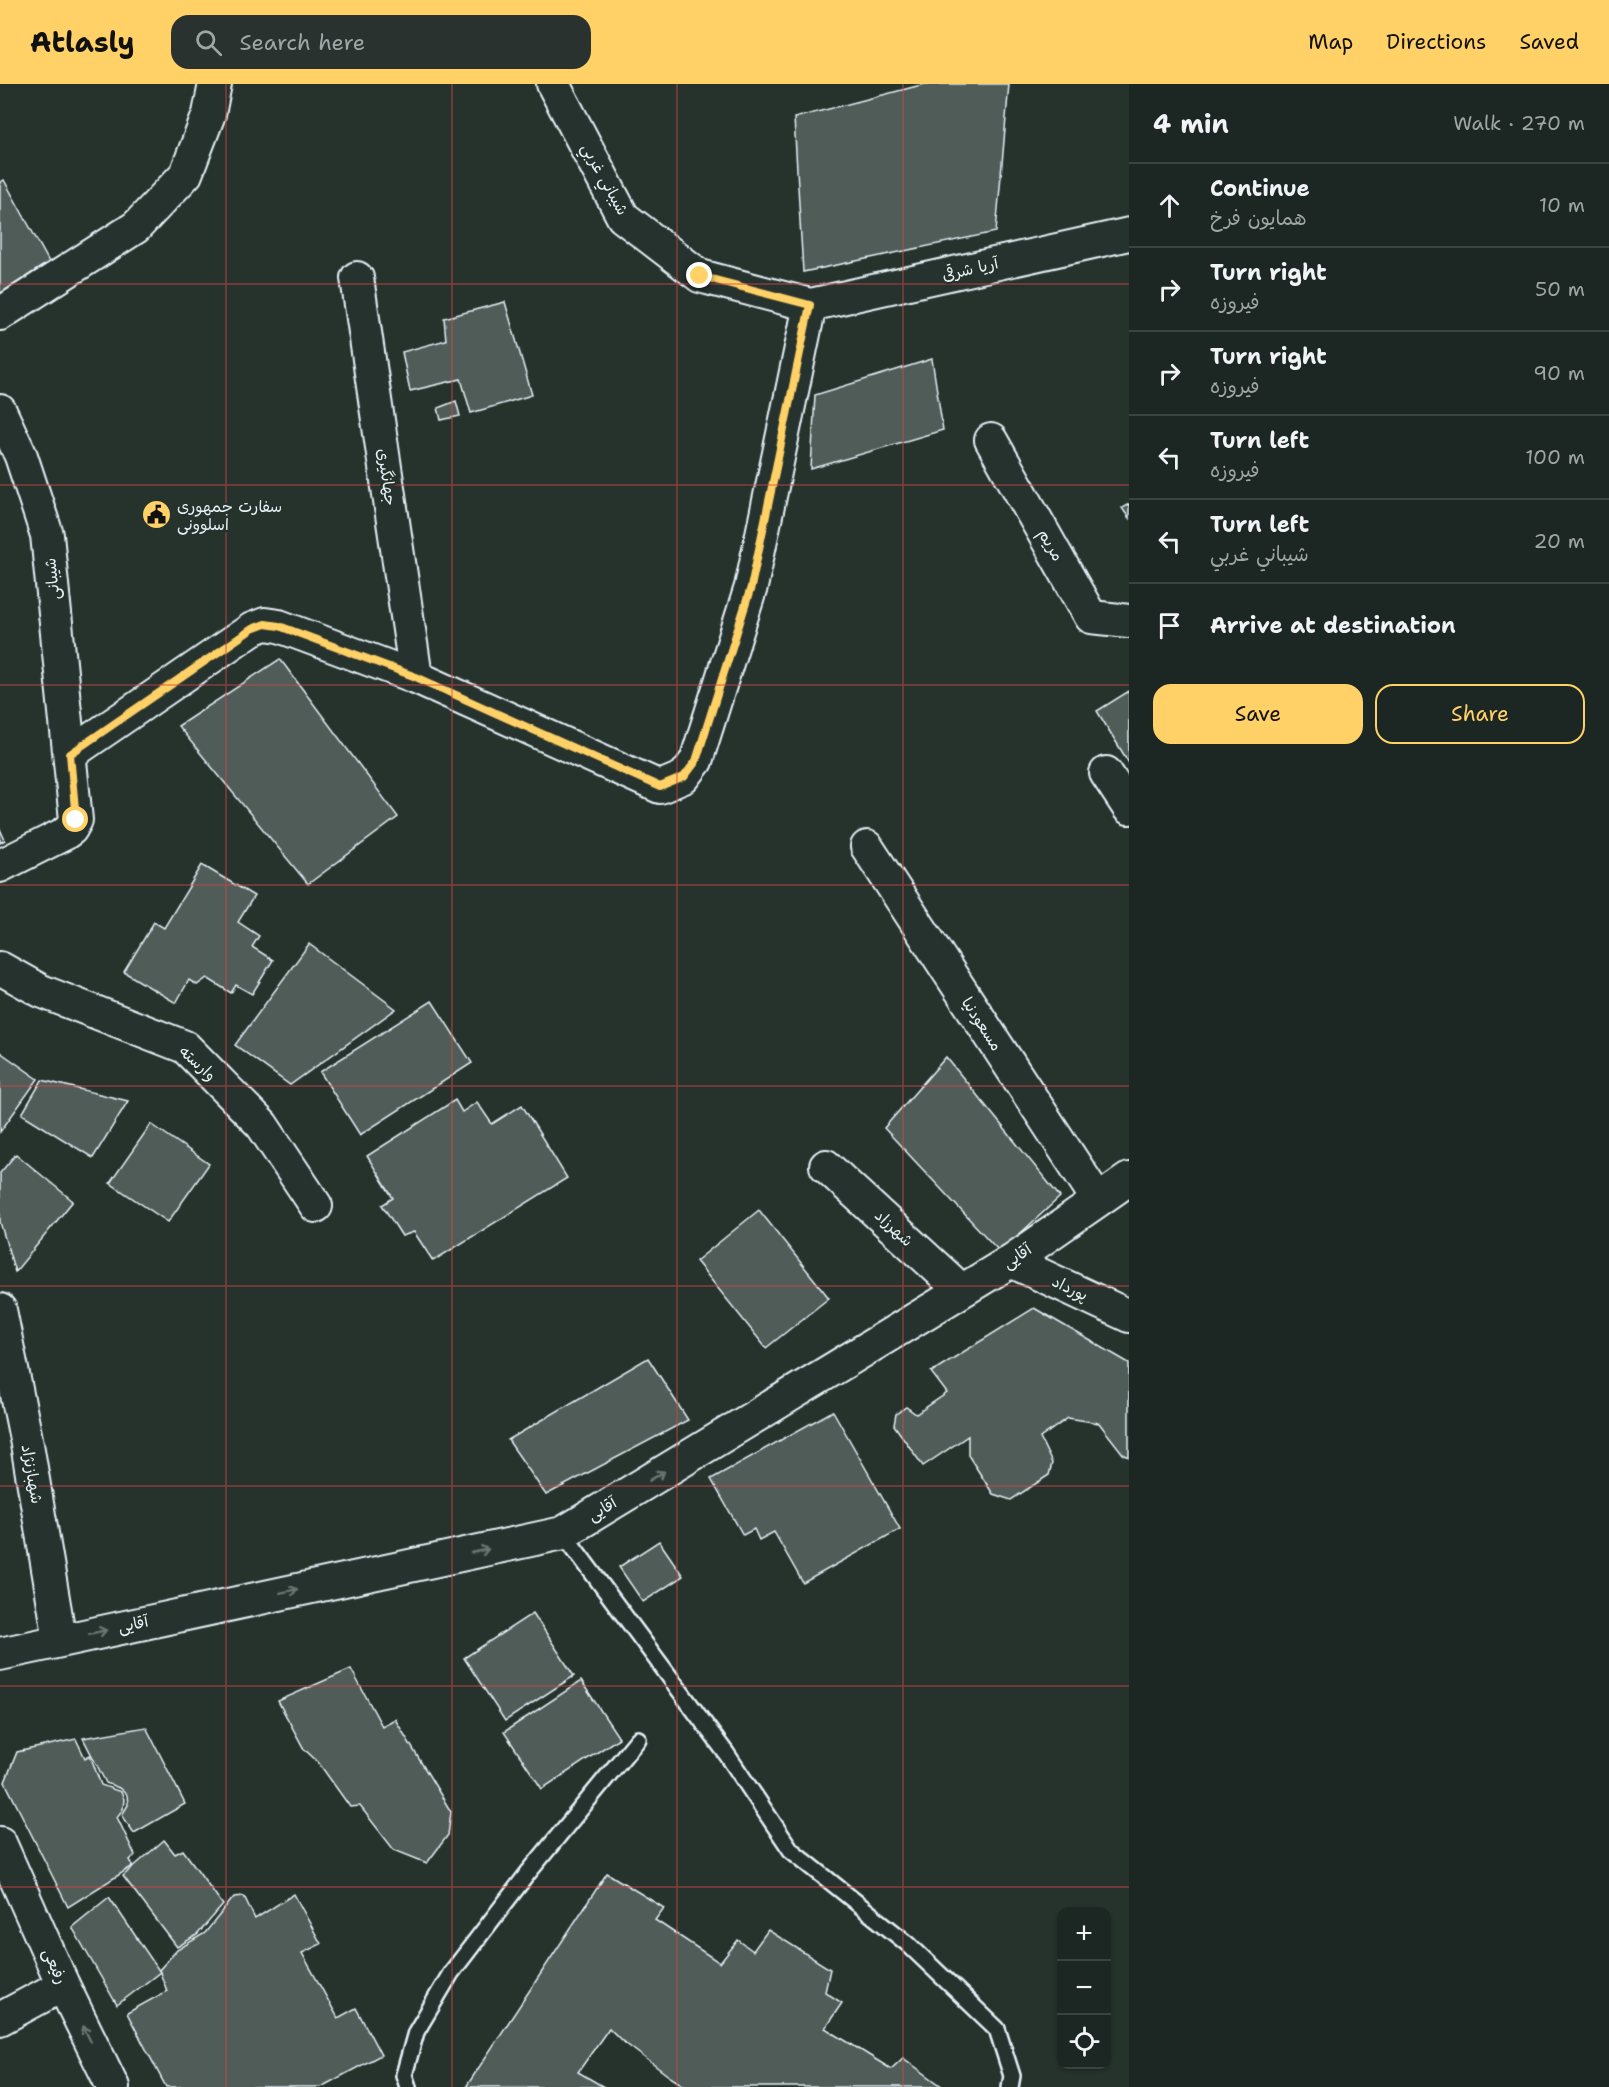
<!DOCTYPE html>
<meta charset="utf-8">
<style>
:root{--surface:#1c2622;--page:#29322f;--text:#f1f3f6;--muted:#a0a5a5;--line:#3a4340;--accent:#ffd166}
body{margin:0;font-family:"Shantell Sans","Playpen Sans Arabic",sans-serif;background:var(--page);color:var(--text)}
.controls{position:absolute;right:18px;bottom:18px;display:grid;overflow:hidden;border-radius:12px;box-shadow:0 2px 4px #0004}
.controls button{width:54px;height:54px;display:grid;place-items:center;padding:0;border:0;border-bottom:2px solid var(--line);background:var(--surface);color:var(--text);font:30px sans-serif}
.stop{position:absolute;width:18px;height:18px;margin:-14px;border:4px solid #ffd166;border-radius:50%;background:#fff}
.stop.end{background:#ffd166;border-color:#fff;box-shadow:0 2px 6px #0008}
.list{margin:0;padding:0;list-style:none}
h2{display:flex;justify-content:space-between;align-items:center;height:78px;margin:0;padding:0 24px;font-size:26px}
h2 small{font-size:20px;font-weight:400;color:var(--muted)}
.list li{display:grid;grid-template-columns:39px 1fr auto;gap:18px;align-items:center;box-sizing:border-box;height:84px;padding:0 24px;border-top:2px solid var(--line)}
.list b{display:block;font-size:22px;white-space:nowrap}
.list p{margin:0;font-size:20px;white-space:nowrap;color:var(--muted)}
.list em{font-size:20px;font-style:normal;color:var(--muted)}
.actions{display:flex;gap:12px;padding:18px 24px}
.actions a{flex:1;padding:14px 0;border:2px solid var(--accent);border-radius:18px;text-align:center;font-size:21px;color:var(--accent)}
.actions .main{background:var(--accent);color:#111}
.icon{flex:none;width:33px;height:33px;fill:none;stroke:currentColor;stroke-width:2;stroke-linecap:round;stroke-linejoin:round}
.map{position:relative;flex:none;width:1129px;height:2003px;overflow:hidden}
header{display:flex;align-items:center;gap:36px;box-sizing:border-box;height:84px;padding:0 30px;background:var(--accent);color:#111}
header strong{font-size:28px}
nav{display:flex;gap:33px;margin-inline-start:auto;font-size:21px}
.search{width:420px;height:54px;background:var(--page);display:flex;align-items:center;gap:15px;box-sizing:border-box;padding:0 21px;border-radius:18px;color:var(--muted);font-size:22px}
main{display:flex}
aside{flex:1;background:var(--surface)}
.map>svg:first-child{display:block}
.building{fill:#505c59;stroke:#e8f1f8;stroke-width:1.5}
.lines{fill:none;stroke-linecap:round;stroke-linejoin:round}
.service-casing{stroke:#e8f1f8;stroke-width:20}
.minor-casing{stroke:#e8f1f8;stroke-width:36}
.service{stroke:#26332d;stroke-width:15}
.minor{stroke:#26332d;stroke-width:32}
.oneway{stroke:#6a7674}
.route{stroke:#ffd166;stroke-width:8}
.grid{fill:none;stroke:#d94647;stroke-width:1.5;stroke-opacity:0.55}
.labels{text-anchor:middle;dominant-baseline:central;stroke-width:4.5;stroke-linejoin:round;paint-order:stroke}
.street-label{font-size:16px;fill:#e8f1f8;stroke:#26332d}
.poi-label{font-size:16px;fill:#e8f1f8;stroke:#26332d;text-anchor:start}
</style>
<header>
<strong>Atlasly</strong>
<div class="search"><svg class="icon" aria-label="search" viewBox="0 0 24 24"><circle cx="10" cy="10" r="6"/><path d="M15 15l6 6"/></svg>Search here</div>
<nav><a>Map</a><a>Directions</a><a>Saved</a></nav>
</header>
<main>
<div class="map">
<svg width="1129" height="2003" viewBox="0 0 1129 2003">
<rect width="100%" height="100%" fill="#26332d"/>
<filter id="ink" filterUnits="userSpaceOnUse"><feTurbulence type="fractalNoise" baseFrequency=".0167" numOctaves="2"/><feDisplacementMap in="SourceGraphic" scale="12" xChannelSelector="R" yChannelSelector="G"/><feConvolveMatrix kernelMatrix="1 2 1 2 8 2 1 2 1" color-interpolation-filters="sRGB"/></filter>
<g filter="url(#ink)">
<g class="building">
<polygon points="925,0 1009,0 996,148 803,188 794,34"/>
<polygon points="4,96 49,178 0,210 0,98"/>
<polygon points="505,218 532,311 471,329 461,295 410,307 402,268 446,256 444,234"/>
<polygon points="932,275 943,346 811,385 815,311"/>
<polygon points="456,317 460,332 441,336 438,324"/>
<polygon points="1129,420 1129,434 1122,424"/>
<polygon points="280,575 398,733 308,800 178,642"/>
<polygon points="1129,607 1129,679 1097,627"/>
<polygon points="0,745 5,756 0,759"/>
<polygon points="202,781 254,812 238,838 259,852 252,863 273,876 252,910 236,901 231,909 207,894 197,901 189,896 176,919 124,888 154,838 164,844"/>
<polygon points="309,860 396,925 290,1001 235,961"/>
<polygon points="432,917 472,979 360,1051 320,988"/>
<polygon points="0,968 38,995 0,1048"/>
<polygon points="946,973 1060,1113 1000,1168 884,1044"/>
<polygon points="42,996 128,1017 93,1074 22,1030"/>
<polygon points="455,1016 462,1028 477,1018 492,1040 522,1021 567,1094 433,1177 414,1148 402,1152 382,1121 393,1114 367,1072"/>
<polygon points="151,1040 209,1080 168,1138 110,1099"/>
<polygon points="16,1070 73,1117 15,1188 0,1138 0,1089"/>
<polygon points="759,1126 829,1214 766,1264 696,1177"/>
<polygon points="1034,1224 1129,1279 1129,1373 1123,1370 1099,1339 1068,1334 1040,1354 1052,1379 1049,1391 1011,1416 993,1410 968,1371 968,1352 923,1382 894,1341 896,1330 906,1323 916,1330 947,1309 931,1288"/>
<polygon points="648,1274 688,1336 546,1411 508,1356"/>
<polygon points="833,1327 900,1445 803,1499 774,1448 759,1456 754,1445 743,1451 711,1395"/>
<polygon points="659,1457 683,1492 643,1518 619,1483"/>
<polygon points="533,1529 574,1592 505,1637 464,1574"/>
<polygon points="351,1585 382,1642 395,1635 451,1728 448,1751 427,1779 394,1766 360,1722 350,1723 318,1678 304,1665 278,1617"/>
<polygon points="581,1597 619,1654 542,1705 504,1648"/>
<polygon points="146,1643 185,1720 134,1749 122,1731 128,1721 127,1711 119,1704 106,1699 83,1654"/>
<polygon points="76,1655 85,1674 90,1671 101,1701 121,1708 124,1715 123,1725 117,1733 135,1771 130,1776 133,1782 68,1823 5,1698 17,1668"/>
<polygon points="164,1756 175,1770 183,1766 223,1821 197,1851 177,1863 123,1792"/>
<polygon points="607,1789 664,1824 655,1836 720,1879 738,1856 753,1867 768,1846 830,1885 825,1908 842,1919 825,1944 891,1985 903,1974 943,2003 686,2003 670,1993 621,1956 609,1944 578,1988 604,2003 466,2003"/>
<polygon points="294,1810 321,1860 302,1869 338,1934 356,1924 381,1971 321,2003 166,2003 127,1929 167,1907 159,1886 177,1866 205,1849 234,1813 244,1812 255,1835"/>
<polygon points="109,1813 160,1888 117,1921 72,1843"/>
</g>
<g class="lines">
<defs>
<g id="service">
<polyline points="563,1449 726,1669 791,1766 908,1860 997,1945 1012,1992 1010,2003"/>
<polyline points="408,2003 404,1991 416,1948 451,1889 528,1789 638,1655"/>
</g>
<g id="minor">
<polyline points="553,0 623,133 700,192 810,221 1129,150"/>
<polyline points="357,194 416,593"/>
<polyline points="0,230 136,143 186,90 209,30 215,0"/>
<polyline points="0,327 21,372 47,451 76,736 71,745 64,750 0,782"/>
<polyline points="991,356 1091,533 1129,537"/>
<polyline points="70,670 252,545 265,540 279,542 416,593 660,703 684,693 696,677 751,503 810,221"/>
<polyline points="1106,689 1129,724"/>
<polyline points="867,763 1098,1116"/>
<polyline points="0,884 41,907 185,963 262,1041 316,1122"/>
<polyline points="826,1082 961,1206"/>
<polyline points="1011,1177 1129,1232"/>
<polyline points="0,1226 27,1360 60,1556"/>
<polyline points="0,1570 563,1449 1011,1177 1129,1095"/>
<polyline points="0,1759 63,1901 113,2003"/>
<polyline points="0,1935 63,1901"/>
</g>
</defs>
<use href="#service" class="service-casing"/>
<use href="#minor" class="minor-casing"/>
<use href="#service" class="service"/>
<use href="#minor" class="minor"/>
</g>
<defs><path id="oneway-shaft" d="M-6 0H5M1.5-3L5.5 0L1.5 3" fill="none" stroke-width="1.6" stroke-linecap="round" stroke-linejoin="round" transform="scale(1.5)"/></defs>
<g class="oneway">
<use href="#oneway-shaft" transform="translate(657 1392) rotate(-31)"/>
<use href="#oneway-shaft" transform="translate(480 1467) rotate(-12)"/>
<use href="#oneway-shaft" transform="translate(289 1507) rotate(-12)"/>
<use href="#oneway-shaft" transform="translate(98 1548) rotate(-12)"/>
<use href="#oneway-shaft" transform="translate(87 1950) rotate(-116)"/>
</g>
</g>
<g class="lines" filter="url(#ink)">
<polyline class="route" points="76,736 70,670 252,545 265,540 279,542 416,593 660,703 684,693 696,677 751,503 810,221 700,192"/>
</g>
<path class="grid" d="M 226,0 L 226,2003M 452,0 L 452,2003M 677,0 L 677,2003M 903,0 L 903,2003M 0,200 L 1129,200M 0,401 L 1129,401M 0,601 L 1129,601M 0,801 L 1129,801M 0,1002 L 1129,1002M 0,1202 L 1129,1202M 0,1402 L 1129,1402M 0,1602 L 1129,1602M 0,1803 L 1129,1803"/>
<defs>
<symbol id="civic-disc" viewBox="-11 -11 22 22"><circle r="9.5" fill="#ffd166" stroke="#26332d"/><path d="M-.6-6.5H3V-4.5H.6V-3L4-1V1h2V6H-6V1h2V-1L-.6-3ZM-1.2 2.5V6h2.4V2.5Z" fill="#111"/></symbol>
</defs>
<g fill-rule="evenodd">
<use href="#civic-disc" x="140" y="414" width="33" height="33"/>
</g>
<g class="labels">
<g class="street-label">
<text transform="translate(605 95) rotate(61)">شيباني غربي</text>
<text transform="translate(970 185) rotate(-13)">آریا شرقی</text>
<text transform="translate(387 393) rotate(82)">جهانگیری</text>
<text transform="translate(1051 461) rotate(60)">مریم</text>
<text transform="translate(52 495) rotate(-96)">شیبانی</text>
<text transform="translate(982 940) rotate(57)">مسعودنیا</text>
<text transform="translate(198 979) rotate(42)">وارسته</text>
<text transform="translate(894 1144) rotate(43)">شهرزاد</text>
<text transform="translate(1017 1172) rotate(-34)">آقایی</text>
<text transform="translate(1070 1204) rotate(25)">پورداد</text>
<text transform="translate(32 1390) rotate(80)">شهبازنژاد</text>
<text transform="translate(602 1425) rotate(-31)">آقایی</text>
<text transform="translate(133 1540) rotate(-12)">آقایی</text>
<text transform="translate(55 1882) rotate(66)">رفیعی</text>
</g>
<g class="poi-label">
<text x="177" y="422">سفارت جمهوری<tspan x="177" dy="18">اسلوونی</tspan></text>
</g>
</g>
</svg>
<div class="controls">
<button>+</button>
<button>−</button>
<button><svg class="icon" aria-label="locate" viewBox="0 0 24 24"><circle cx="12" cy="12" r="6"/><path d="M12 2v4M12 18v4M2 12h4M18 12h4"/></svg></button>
</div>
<div class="stop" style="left:76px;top:736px"></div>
<div class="stop end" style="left:700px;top:192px"></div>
</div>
<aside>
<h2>4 min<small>Walk · 270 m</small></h2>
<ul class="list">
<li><svg class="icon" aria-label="ahead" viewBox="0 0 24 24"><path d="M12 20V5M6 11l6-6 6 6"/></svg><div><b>Continue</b><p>همایون فرخ</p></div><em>10 m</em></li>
<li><svg class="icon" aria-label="right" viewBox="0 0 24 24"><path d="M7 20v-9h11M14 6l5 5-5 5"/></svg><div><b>Turn right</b><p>فیروزه</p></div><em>50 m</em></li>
<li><svg class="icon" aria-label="right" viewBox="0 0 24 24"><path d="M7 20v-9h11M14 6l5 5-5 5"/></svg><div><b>Turn right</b><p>فیروزه</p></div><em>90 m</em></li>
<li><svg class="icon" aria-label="left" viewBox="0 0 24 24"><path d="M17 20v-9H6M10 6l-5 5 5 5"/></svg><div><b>Turn left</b><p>فیروزه</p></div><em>100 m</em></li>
<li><svg class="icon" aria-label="left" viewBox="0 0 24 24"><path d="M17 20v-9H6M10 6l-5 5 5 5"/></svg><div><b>Turn left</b><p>شيباني غربي</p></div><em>20 m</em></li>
<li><svg class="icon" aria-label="arrive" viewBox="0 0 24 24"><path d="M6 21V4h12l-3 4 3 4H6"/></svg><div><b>Arrive at destination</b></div></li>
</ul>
<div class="actions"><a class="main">Save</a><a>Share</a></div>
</aside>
</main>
